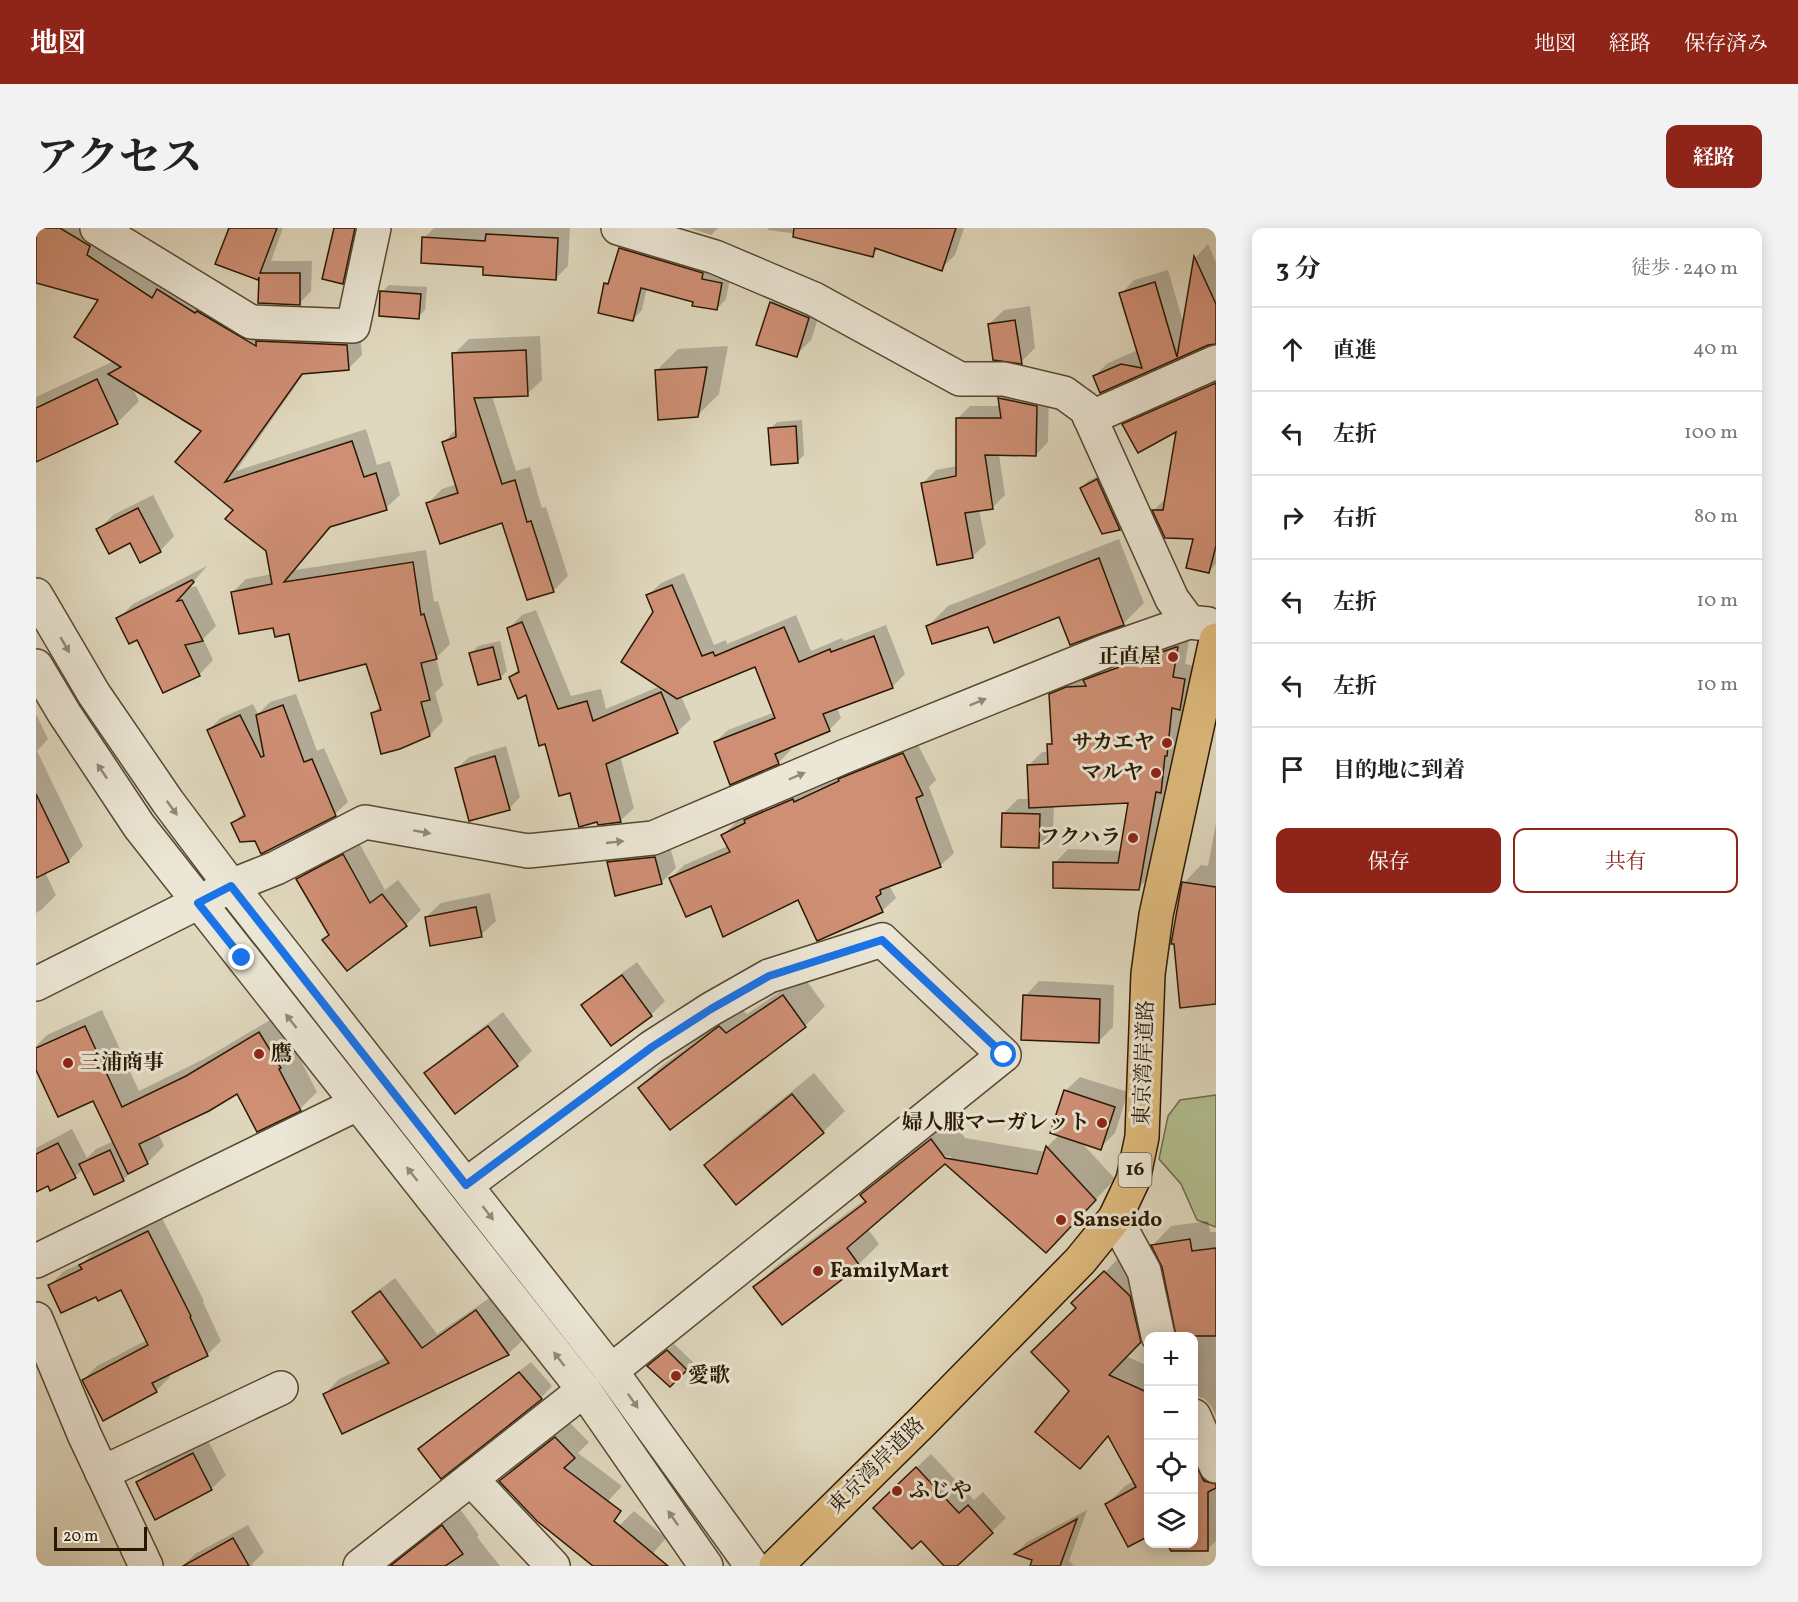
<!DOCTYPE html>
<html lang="ja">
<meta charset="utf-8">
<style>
:root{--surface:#fff;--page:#f2f2f2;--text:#222;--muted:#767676;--line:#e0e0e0;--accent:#8f2418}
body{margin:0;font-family:Vollkorn,"Noto Serif JP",serif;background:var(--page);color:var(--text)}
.controls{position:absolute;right:18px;bottom:18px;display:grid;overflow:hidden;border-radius:12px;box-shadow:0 3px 15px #0003}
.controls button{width:54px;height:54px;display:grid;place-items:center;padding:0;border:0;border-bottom:2px solid var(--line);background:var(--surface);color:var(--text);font:30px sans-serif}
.scale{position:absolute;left:18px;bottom:15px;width:93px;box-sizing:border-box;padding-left:6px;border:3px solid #291801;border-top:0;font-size:16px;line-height:21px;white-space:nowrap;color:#291801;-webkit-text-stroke:4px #ebe6d5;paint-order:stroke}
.stop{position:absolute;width:18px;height:18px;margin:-14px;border:4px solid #1a73e8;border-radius:50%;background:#fff}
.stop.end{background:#1a73e8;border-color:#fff;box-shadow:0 2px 6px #0008}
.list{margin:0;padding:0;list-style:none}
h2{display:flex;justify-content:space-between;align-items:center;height:78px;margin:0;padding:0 24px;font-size:26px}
h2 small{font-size:20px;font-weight:400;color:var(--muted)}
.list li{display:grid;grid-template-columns:39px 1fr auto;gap:18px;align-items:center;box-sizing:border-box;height:84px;padding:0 24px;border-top:2px solid var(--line)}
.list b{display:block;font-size:22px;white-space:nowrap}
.list em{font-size:20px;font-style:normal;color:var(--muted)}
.actions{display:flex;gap:12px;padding:18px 24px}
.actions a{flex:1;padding:14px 0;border:2px solid var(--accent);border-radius:12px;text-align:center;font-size:21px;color:var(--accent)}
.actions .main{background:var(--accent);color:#fff}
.icon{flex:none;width:33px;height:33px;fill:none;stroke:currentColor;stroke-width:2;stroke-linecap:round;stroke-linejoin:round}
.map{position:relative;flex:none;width:1180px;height:1338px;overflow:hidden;border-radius:12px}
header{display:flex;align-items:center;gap:36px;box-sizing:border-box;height:84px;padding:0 30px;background:var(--accent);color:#fff}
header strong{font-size:28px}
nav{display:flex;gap:33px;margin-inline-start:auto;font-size:21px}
.intro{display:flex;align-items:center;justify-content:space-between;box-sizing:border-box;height:144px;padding:0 36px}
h1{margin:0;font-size:42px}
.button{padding:15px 27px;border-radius:12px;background:var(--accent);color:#fff;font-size:21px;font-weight:700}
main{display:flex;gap:36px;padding:0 36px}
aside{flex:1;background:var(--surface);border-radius:12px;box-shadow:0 3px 15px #0003}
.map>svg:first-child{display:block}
.green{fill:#b2bf91;stroke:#6e6c49;stroke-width:1.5}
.shadow{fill:#0003;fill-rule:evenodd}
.building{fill:#cf8f75;stroke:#291801;stroke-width:1.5}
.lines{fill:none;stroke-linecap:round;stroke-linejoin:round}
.minor-casing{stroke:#574830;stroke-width:36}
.highway-casing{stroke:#291801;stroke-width:36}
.minor{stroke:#ebe6d5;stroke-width:33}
.highway{stroke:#e0bc7f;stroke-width:33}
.oneway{fill:#948976}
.route{stroke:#1a73e8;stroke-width:8}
.poi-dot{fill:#8f2418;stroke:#ebe6d5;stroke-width:2}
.labels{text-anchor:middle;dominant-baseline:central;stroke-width:6;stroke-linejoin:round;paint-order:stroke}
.shield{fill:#ebe6d5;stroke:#635641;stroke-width:1.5}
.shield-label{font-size:20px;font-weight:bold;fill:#291801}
.poi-label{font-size:21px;font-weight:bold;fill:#291801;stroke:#ebe6d5;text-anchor:start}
.street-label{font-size:21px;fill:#291801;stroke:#ebe6d5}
</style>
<header>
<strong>地図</strong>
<nav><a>地図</a><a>経路</a><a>保存済み</a></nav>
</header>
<div class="intro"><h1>アクセス</h1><a class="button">経路</a></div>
<main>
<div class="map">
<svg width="1180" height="1338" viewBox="0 0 1180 1338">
<rect width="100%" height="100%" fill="#e0d8be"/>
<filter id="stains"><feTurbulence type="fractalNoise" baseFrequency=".00333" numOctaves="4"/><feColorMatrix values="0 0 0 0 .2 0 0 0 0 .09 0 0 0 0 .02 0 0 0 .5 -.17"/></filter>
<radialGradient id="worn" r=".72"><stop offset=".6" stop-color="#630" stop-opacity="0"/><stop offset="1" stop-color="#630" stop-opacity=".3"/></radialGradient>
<polygon class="green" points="1180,867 1180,999 1161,992 1145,956 1123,931 1132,888 1144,872"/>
<g class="shadow">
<polygon points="0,0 59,0 174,72 324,104 326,127 312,141 269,144 200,243 330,201 341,237 354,233 364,267 350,280 296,297 259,342 390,322 398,374 402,373 414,416 400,430 407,457 399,465 407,493 394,507 336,486 345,477 331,435 238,398 197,364 210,351 236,346 231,322 199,282 168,203 96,159 103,173 81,195 0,232 0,169 78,133 65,71 0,53"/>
<polygon points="191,0 247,0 235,33 276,33 275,63 263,76 224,47"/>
<polygon points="300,0 328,0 319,42 306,55"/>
<polygon points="398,0 534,0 532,38 519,51 449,37 388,10"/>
<polygon points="653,0 682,0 675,7"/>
<polygon points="732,0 928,0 919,27 905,41 843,20 836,27 785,9 732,2"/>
<polygon points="594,11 695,46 690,71 681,81 611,60 606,82 597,91 570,56 576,50 585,21"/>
<polygon points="1172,16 1180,34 1180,114 1172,115 1065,163 1058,148 1072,135 1102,122 1085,66 1098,52 1132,42 1148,97 1160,29"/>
<polygon points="353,57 391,59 389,82 382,89 346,64"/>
<polygon points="749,61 787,75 775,112 760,127 735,75"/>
<polygon points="994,78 999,120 985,134 953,96 968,82"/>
<polygon points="504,108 506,152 491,166 456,168 480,243 494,239 506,280 510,279 532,348 518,362 492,370 467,293 391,276 406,261 421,256 408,214 421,200 418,126 433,111"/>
<polygon points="692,118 683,166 661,188 621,142 642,121"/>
<polygon points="1180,148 1180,336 1172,344 1159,309 1130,309 1118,282 1131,269 1143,201 1088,196 1101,183"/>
<polygon points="976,158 1013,165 1012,214 1000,227 963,226 969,267 956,280 943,282 950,316 937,328 887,255 900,242 921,238 921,191 934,178 965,178 964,170"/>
<polygon points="766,192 768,227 761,234 734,201 741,194"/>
<polygon points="1068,245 1090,294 1084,301 1067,304 1045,260 1052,253"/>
<polygon points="117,267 138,308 124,323 62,302 77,287"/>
<polygon points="1083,311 1108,375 1088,395 1035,415 1024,387 953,397 892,398 912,378"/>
<polygon points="171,338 152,360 160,358 180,398 167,411 177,432 163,447 102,410 82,391 97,376"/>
<polygon points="648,345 678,417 690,412 691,416 760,387 775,423 806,410 808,413 850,397 869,446 856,459 801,479 805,490 793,502 753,518 755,522 742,535 679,514 692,502 739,484 720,437 645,468 655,491 641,504 584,528 598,580 584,593 536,563 510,515 491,465 474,449 484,440 473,400 486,387 500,382 535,468 565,461 570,481 624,458 619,384 612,367 625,355"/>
<polygon points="1154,407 1149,436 1161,438 1157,467 1148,475 1137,550 1132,555 1116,647 1102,660 1019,635 1032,621 1086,623 1094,573 1018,577 1017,604 1003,618 968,585 982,571 994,571 992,538 1006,524 1013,524 1013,517 1017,513 1014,467 1028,453"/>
<polygon points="464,413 471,443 464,450 435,425 442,418"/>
<polygon points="260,466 281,523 288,520 312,574 299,586 226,624 220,612 197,595 208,584 172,502 185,490 217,476 222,486 234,474"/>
<polygon points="0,486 12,511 1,523 47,618 32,633 9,644 20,667 5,682 0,685"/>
<polygon points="880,513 900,552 893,559 918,625 904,638 853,657 860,670 846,683 763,670 676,676 635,650 648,637 692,618 687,607 700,594 715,586 723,579"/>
<polygon points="470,518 484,569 473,581 421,540 433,529"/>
<polygon points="1180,595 1180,775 1146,778 1148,655 1165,637 1172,638"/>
<polygon points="322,613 349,662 362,652 385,682 370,697 311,741 288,712 294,706 262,651 277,636"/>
<polygon points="633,615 640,640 625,655 572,634 587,620"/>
<polygon points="454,665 460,693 445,707 390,689 405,675"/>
<polygon points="601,734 629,773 615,787 547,777 562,763"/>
<polygon points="767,748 789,778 769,798 604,860 623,840 704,779 711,786"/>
<polygon points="1003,753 1078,757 1077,799 1062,814 989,768"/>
<polygon points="66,782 103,863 168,831 241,788 261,822 260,823 281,864 264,881 222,902 202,864 122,905 128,918 111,935 98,941 87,952 47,941 39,949 15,961 13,956 0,963 0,920 36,901 51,930 60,921 78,913 57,871 0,838 0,818 11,807"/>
<polygon points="467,784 496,823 481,837 419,884 390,845 405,831"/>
<polygon points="778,845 809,883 787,904 670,937 691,916"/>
<path d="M 1044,849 L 1092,864 L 1079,905 L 1064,920 L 1045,914 L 1079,951 L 1030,1003 L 909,934 L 832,1001 L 843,1016 L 823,1036 L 746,1095 L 719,1059 L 739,1039 L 830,971 L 826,967 L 846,947 L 916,892 L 929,910 L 1010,924 L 1012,918 L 1023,907 L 1029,863 ZM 902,927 L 916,929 L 913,932 L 901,930 Z"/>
<polygon points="126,990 168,1073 167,1074 185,1113 171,1127 132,1146 134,1149 120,1163 47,1152 61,1138 111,1112 86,1060 60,1067 14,1057 28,1043 48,1034 59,1023"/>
<polygon points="1172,993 1174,1004 1180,1004 1180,1188 1176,1179 1169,1171 1161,1168 1158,1162 1158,1108 1141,1108 1142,1104 1128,1039 1117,1017 1135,998"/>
<polygon points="1088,1025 1123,1094 1090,1128 1112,1138 1112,1306 1070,1277 1089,1258 1098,1253 1073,1207 1043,1239 1035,1163 1042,1079 1038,1075"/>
<polygon points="359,1050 401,1106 455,1069 487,1112 472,1126 289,1166 303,1151 351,1129 318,1084 332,1070"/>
<polygon points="638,1116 657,1134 634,1157 620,1131"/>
<polygon points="495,1134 516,1158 505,1170 384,1221 395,1210"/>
<polygon points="1158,1166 1159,1176 1180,1224 1180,1313 1172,1321 1148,1321 1148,1316 1158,1316"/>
<polygon points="534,1195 553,1214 542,1225 586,1258 572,1273 524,1310 465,1253 479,1239"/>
<polygon points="171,1211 190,1247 175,1261 102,1254 116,1240"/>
<polygon points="895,1226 938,1272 947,1264 970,1290 919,1338 910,1338 853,1265"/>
<polygon points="424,1281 443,1307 441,1309 464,1338 350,1338"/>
<polygon points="1051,1282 1033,1333 1038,1338 996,1338 998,1331 980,1325 991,1314"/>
<polygon points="598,1283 630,1310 606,1338 558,1338 583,1298"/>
<polygon points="212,1297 228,1324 216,1336 217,1338 147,1338 159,1326"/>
</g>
<g class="building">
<polygon points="0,0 24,0 54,18 51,27 116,70 121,61 159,85 161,83 220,118 220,113 311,117 313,142 266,146 189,254 316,213 328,249 340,245 351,282 294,299 248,354 377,334 385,387 388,386 401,431 385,435 394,472 385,474 394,508 364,521 345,526 335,485 345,482 330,436 263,453 253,406 239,409 237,400 203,406 195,364 236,356 230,323 189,291 197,282 139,234 165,203 72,146 85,139 38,109 62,72 0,55"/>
<polygon points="193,0 241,0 224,45 264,45 264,77 222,75 223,49 222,52 179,36"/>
<polygon points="298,0 319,0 307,56 286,51"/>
<polygon points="758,0 920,0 906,43 839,20 837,29 757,9"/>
<polygon points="450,6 522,10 520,52 447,47 447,39 385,35 386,9 449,13"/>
<polygon points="583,20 667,45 666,51 686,55 681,82 656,78 657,74 605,60 597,93 562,85 568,55 572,56"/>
<polygon points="1158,28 1180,76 1180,116 1172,117 1064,165 1057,148 1085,136 1106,140 1083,65 1119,54 1141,129"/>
<polygon points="344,63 385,66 383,91 343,88"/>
<polygon points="734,74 773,90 761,129 720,117"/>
<polygon points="979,92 986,136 957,132 952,96"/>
<polygon points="490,122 492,168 438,170 466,256 479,252 491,294 495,293 518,364 491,372 466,295 404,316 390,275 422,265 406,214 420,209 416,125"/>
<polygon points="671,139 662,189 622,192 619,142"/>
<polygon points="61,151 82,196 0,234 0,180"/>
<polygon points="1180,155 1180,318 1173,345 1150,340 1157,311 1129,310 1116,282 1127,282 1140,204 1102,225 1086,196"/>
<polygon points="962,170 1001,178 1000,228 949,227 957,281 929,285 937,330 901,337 885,255 920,248 920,190 965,190"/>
<polygon points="760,198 762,235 735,237 732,200"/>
<polygon points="1061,251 1084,302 1066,306 1044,260"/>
<polygon points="102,280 125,324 104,335 94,315 73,326 60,301"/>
<polygon points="1063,330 1088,397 1034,417 1023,389 958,415 952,399 896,416 890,398"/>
<polygon points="156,352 158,354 141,373 146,372 167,413 149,417 164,448 127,465 101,412 93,416 80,390"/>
<polygon points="636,357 666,428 677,424 679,428 748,399 763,434 794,421 795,424 838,408 857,460 787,486 794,503 739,526 743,536 694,557 678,514 739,490 719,439 641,471 585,434 617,384 610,367"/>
<polygon points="486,394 522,481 551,473 557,493 625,464 642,505 570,536 585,594 562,597 561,594 543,599 534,565 523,568 509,516 503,518 490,467 482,471 473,449 483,444 471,400"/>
<polygon points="457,419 465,451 442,457 433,425"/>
<polygon points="1140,419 1142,419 1137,449 1149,451 1144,482 1136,480 1131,528 1129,528 1125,565 1120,564 1103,662 1017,660 1017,634 1082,635 1092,575 993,580 991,537 1012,536 1011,516 1016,516 1013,466 1030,459 1050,458 1047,452"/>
<polygon points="247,477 268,534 276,531 300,588 225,626 219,613 204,614 195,595 209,588 171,502 204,487 225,529 228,528 220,487"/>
<polygon points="867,525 887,567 880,570 905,639 844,662 845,666 840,669 847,684 781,713 762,672 687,709 675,678 650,689 633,650 694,624 685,607 709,595 708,592 757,571 758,574 803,553 802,551"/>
<polygon points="459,528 474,582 433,593 419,540"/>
<polygon points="0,566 33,634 0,650"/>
<polygon points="966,585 1004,586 1003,620 965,619"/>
<polygon points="307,626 334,675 346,666 371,698 311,743 286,712 293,707 260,651"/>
<polygon points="619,629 626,656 579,668 571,634"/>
<polygon points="1146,654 1180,659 1180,776 1144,780 1138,716 1135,716"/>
<polygon points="440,679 446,709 394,718 389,689"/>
<polygon points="586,747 616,788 575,818 545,777"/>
<polygon points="747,767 770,799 634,902 602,860 683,798 690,805"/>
<polygon points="987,767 1064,771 1063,815 985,812"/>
<polygon points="49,798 86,879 150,848 223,804 245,840 243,841 265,883 221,904 201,866 173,883 103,916 112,936 92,946 57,873 22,889 0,842 0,820"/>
<polygon points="452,798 482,838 419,886 388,845"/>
<polygon points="1028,862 1079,879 1065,922 1014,905"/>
<polygon points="756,866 788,905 700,977 668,937"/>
<polygon points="895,911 909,930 1001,946 1010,918 1060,972 1010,1025 909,936 811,1020 824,1038 746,1097 717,1059 830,974 824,967"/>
<polygon points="22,915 40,950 14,963 12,958 0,964 0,926"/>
<polygon points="74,922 88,953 58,967 43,936"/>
<polygon points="112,1003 155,1088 154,1089 172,1128 116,1155 121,1164 67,1193 46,1152 112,1117 85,1062 62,1073 60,1069 25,1085 12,1057 46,1041 43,1037"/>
<polygon points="1154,1011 1156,1023 1180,1020 1180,1108 1140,1108 1126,1039 1115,1017"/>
<polygon points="1068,1043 1094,1068 1105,1114 1073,1147 1113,1165 1113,1308 1092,1319 1069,1276 1100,1259 1072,1208 1044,1241 999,1204 1033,1163 995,1124 1040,1080 1035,1075"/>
<polygon points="344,1063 386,1120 440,1082 473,1127 306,1206 287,1166 353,1135 316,1084"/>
<polygon points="631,1122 651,1142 634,1159 611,1138"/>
<polygon points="483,1144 506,1171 405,1251 382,1221"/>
<polygon points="519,1209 539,1230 528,1240 585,1283 578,1293 632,1338 557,1338 501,1293 463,1253"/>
<polygon points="157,1225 176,1262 119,1292 100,1254"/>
<polygon points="1158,1233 1168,1253 1180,1256 1180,1260 1172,1264 1172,1323 1135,1323 1131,1316 1158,1316"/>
<polygon points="880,1239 923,1285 932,1277 957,1305 921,1338 908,1338 885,1313 876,1321 837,1280"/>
<polygon points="1041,1291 1024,1338 994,1338 996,1332 978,1326"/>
<polygon points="406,1297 427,1326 409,1338 354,1338"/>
<polygon points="197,1310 213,1338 147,1338"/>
</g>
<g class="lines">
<defs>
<g id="minor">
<polyline points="61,0 215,94 317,98 338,0"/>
<polyline points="582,0 679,29 778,71 924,151 968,151 1028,165 1050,181 1136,371 1153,394 1172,396"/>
<polyline points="1054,190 1180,134"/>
<polyline points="0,367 58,466 132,574 195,658 575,1143 716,1338"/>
<polyline points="0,438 28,485 103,598 548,1162 670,1338"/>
<polyline points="0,756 195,658 240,640 329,594 492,623 617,610 807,529 1070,423 1153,394"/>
<polyline points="430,957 616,819 675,781 733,748 846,712 968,827 575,1143"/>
<polyline points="1079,990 1108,1043 1122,1108"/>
<polyline points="0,1033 321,876"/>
<polyline points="0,1091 48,1206 110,1338"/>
<polyline points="1158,1188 1180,1238"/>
<polyline points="66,1245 245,1160"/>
<polyline points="435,1251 517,1338"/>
<polyline points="324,1338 548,1162"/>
</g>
<polyline id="highway" points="740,1338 886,1194 1044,1033 1079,990 1097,952 1106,909 1112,746 1120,687 1180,412"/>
</defs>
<use href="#minor" class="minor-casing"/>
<use href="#highway" class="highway-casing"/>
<use href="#minor" class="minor"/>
<use href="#highway" class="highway"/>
</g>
<defs><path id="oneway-solid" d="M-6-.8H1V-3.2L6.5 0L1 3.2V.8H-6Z" transform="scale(1.5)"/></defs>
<g class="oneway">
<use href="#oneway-solid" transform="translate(29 417) rotate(60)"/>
<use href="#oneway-solid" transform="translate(942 474) rotate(-22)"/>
<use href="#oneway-solid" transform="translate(66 543) rotate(-124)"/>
<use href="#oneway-solid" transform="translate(761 548) rotate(-23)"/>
<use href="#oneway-solid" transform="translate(136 580) rotate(54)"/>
<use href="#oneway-solid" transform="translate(386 604) rotate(10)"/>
<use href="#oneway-solid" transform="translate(579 614) rotate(-6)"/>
<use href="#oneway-solid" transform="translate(255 793) rotate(-128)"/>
<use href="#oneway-solid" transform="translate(376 946) rotate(-128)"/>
<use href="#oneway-solid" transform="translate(452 985) rotate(52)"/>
<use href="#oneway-solid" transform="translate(523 1131) rotate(-128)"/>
<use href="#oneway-solid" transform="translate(597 1173) rotate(55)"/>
<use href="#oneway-solid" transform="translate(637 1290) rotate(-125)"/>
</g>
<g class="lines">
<polyline class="route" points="206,730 162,675 195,658 430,957 616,819 675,781 733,748 846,712 968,827"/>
</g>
<g class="poi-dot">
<circle cx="1137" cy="429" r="6"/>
<circle cx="1131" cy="515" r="6"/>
<circle cx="1120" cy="545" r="6"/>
<circle cx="1097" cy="610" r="6"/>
<circle cx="223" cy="826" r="6"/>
<circle cx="32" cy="835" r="6"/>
<circle cx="1066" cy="895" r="6"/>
<circle cx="1025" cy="992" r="6"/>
<circle cx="782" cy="1043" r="6"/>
<circle cx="640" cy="1148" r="6"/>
<circle cx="861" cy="1263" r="6"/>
</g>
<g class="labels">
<rect class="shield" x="1082.5" y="925" width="33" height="34" rx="4.5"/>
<g class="shield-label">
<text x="1099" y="942">16</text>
</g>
<g class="poi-label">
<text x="1125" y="429" text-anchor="end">正直屋</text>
<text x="1119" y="515" text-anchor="end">サカエヤ</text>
<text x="1108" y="545" text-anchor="end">マルヤ</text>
<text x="1085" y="610" text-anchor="end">フクハラ</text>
<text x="235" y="826">鷹</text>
<text x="44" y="835">三浦商事</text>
<text x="1054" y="895" text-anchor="end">婦人服マーガレット</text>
<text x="1037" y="992">Sanseido</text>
<text x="794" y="1043">FamilyMart</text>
<text x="652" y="1148">愛歌</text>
<text x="873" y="1263">ふじや</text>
</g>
<g class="street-label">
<text transform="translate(1109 835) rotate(-88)">東京湾岸道路</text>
<text transform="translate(841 1238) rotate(-45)">東京湾岸道路</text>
</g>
</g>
<rect width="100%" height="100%" filter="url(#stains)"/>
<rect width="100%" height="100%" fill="url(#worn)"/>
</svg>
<div class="controls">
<button>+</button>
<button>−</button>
<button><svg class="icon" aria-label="locate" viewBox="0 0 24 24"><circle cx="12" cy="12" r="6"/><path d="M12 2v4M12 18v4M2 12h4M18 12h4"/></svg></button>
<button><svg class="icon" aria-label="layers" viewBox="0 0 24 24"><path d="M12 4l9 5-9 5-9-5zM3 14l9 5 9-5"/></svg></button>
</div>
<div class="scale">20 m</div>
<div class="stop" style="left:968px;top:827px"></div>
<div class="stop end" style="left:206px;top:730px"></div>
</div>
<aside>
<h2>3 分<small>徒歩 · 240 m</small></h2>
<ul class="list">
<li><svg class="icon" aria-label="ahead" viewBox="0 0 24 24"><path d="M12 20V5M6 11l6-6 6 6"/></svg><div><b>直進</b></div><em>40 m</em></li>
<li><svg class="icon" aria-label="left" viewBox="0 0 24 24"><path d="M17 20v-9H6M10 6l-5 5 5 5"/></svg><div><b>左折</b></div><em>100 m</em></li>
<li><svg class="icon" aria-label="right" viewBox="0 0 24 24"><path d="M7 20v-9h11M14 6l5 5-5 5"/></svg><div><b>右折</b></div><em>80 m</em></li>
<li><svg class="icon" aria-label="left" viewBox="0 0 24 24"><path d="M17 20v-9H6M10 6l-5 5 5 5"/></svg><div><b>左折</b></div><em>10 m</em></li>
<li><svg class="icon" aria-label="left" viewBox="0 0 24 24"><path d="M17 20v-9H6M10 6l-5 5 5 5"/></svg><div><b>左折</b></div><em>10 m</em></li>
<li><svg class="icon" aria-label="arrive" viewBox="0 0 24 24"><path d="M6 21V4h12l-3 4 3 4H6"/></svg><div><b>目的地に到着</b></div></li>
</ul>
<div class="actions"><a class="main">保存</a><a>共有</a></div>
</aside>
</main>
